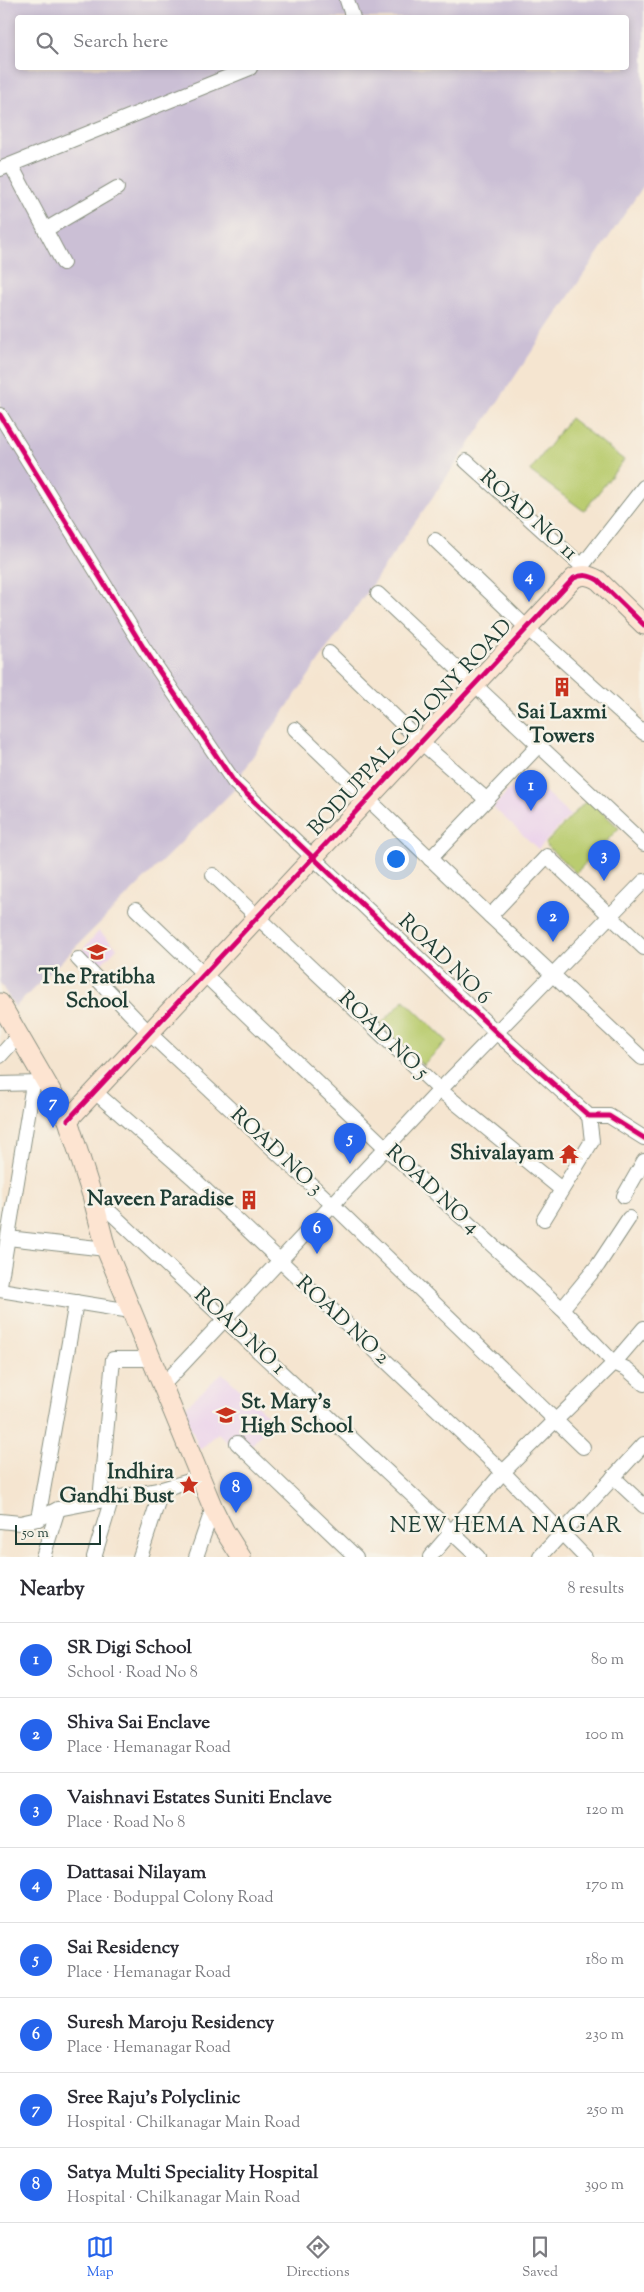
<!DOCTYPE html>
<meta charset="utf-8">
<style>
:root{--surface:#fff;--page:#f7f7f7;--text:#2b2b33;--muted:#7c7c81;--line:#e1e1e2;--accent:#2563eb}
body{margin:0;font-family:"Sorts Mill Goudy",serif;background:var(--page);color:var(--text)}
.scale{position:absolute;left:15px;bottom:12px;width:86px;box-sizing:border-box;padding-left:5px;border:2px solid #1f3d34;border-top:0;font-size:14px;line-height:18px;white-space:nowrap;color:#1f3d34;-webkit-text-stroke:4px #f7f3e8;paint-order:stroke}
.you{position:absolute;left:395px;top:858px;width:18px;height:18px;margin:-12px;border:4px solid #fff;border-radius:50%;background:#1a73e8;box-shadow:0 0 0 8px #1a73e833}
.badge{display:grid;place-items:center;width:32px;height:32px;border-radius:50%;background:var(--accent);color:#fff;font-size:16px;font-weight:700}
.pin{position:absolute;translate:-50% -41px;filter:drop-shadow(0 1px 2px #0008)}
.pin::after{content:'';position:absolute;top:26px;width:18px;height:15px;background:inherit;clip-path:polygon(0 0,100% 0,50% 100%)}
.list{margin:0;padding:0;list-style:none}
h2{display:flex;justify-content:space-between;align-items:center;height:65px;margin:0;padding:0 20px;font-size:21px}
h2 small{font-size:16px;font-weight:400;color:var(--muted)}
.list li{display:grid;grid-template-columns:32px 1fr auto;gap:15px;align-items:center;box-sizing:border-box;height:75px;padding:0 20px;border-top:1px solid var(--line)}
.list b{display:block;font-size:19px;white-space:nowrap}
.list p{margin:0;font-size:16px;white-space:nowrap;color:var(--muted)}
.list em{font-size:16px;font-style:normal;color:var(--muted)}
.icon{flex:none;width:28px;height:28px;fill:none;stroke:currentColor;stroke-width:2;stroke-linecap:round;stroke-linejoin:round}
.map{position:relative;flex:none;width:644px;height:1557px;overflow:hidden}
.search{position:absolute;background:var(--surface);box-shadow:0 2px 8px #0003;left:15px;right:15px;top:15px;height:55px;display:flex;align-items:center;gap:12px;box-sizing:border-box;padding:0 18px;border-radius:5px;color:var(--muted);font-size:19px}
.sheet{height:665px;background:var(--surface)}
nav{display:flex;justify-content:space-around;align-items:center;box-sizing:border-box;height:70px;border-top:1px solid var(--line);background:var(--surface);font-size:14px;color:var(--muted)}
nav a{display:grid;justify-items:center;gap:2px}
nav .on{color:var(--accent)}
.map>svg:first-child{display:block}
.built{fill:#ebd1eb}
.industrial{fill:#cbbfd5;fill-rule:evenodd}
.green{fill:#bacc70;stroke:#6c8452}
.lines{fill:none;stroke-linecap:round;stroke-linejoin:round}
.street-casing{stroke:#8a9182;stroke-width:16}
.secondary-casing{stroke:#8a9182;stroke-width:21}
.street{stroke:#fff;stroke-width:14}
.secondary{stroke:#fde4d1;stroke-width:19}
.cycleway-casing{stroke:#f7f3e8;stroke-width:8}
.cycleway{stroke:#d6006c;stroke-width:5}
.labels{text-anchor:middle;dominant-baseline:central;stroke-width:5;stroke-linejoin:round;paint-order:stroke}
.street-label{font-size:21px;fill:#1f3d34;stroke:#f7f3e8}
.poi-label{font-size:21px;font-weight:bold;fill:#1f3d34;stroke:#f7f3e8;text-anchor:end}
.neighbourhood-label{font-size:22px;letter-spacing:1px;fill:#1f3d34;stroke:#f7f3e8}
</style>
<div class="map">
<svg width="644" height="1557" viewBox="0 0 644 1557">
<rect width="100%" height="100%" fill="#f7f3e8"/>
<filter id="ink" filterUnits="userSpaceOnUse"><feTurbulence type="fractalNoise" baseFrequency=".02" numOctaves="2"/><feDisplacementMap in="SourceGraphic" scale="10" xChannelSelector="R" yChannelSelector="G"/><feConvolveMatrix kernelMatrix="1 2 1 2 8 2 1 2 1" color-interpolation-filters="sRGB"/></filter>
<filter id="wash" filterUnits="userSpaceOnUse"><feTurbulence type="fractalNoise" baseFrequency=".0096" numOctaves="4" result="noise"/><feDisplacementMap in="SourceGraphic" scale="20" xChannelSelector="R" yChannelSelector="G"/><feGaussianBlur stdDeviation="1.12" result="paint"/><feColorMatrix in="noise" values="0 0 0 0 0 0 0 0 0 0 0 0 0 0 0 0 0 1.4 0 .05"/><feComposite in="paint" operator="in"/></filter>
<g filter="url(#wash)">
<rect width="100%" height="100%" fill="#f5e5d0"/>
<g class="built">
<polygon points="525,773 570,815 538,849 493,807"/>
<polygon points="99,931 117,948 94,971 77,956"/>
<polygon points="222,1373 273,1420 244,1454 236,1451 218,1433 200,1450 183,1409"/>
</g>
<path class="industrial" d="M 0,0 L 644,0 L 644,185 L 466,449 L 244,769 L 233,791 L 15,1007 L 0,983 ZM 18,18 L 626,18 L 626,68 L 18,68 Z"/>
<g class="green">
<polygon points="570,418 624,460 584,511 530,471"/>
<polygon points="588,799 619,828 576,873 545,844"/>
<polygon points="404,1000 447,1041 423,1065 380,1025"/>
</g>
</g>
<g filter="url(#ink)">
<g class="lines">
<defs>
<g id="street">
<polyline points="347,0 353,18"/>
<polyline points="11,165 63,263"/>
<polyline points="0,169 250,68"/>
<polyline points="45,230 117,188"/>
<polyline points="0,415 143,647 234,782 497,1033 589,1116 609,1116 644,1138"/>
<polyline points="466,461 582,566 581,575"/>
<polyline points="435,540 526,627 644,733"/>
<polyline points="582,566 644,487"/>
<polyline points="378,594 644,844"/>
<polyline points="329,653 422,743 487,800"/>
<polyline points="295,729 490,916 642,1058"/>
<polyline points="430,859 539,745"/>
<polyline points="213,875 440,1090 561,1189"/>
<polyline points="136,909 386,1148 562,1309 614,1363 627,1369 644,1384"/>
<polyline points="490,916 547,856 644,948"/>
<polyline points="78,959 149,1033 333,1205 583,1447"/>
<polyline points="0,1056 19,1035"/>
<polyline points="0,1084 42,1083"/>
<polyline points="94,1091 193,1178 503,1472 585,1557"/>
<polyline points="92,1195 478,1557"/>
<polyline points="624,1196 644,1161"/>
<polyline points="544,1219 592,1141 589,1116"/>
<polyline points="8,1238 106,1249"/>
<polyline points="0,1285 33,1084"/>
<polyline points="0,1290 131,1311"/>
<polyline points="562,1309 598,1265 629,1218"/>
<polyline points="162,1386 440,1090 644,881"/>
<polyline points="237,1443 356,1557"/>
<polyline points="613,1477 644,1506"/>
<polyline points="100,1500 113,1359 151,1359"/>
<polyline points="38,1519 76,1302"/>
<polyline points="0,1521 20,1523 38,1519 58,1509 162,1489 200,1478"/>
<polyline points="43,1557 58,1509"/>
<polyline points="94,1557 112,1498"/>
<polyline points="140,1557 162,1489"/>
<polyline points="196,1557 213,1508"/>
<polyline points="430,1557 503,1472 614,1363 644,1328"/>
<polyline points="540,1557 644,1444"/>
</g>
<g id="secondary">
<polyline points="0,1003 68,1120 92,1195 106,1249 213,1508 224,1530 241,1557"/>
<path d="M 68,1120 L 574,578 C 583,574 589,575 598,580 L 644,625"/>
</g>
</defs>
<use href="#street" class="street-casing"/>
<use href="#secondary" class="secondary-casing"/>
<use href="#street" class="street"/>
<use href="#secondary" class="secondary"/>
<defs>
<g id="cycleway">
<polyline points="0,415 143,647 234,782 497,1033 589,1116 609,1116 644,1138"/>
<path d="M 68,1120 L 574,578 C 583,574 589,575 598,580 L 644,625"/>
</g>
</defs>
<use href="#cycleway" class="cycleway-casing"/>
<use href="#cycleway" class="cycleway"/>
</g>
</g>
<defs>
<symbol id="building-bare" viewBox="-9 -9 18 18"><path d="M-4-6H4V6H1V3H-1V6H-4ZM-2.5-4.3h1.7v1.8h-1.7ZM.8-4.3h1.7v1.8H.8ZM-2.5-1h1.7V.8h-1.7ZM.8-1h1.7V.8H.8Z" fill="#c8321e" stroke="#f7f3e8" stroke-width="2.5" paint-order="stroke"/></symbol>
<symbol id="school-bare" viewBox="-9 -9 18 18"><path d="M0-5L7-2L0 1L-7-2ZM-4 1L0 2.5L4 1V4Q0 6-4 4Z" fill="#c8321e" stroke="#f7f3e8" stroke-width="2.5" paint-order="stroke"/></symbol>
<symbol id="temple-bare" viewBox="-9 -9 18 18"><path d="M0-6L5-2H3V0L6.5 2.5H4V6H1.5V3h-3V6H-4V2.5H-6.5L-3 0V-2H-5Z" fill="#c8321e" stroke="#f7f3e8" stroke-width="2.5" paint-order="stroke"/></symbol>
<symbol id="sight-bare" viewBox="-9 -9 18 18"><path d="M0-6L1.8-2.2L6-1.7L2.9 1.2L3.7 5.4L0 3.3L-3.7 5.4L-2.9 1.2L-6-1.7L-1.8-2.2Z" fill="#c8321e" stroke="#f7f3e8" stroke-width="2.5" paint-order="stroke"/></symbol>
</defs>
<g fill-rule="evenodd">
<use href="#building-bare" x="548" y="673" width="28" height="28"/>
<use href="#school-bare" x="83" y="938" width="28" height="28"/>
<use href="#temple-bare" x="555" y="1140" width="28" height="28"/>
<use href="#building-bare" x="235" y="1186" width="28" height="28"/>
<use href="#school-bare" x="212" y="1401" width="28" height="28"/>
<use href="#sight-bare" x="175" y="1471" width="28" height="28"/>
</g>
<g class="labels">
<g class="street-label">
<text transform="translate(528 516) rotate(42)">ROAD NO 11</text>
<text transform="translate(411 728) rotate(-47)">BODUPPAL COLONY ROAD</text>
<text transform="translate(444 960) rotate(44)">ROAD NO 6</text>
<text transform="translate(383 1036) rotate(44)">ROAD NO 5</text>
<text transform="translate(276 1152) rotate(43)">ROAD NO 3</text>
<text transform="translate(432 1190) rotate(43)">ROAD NO 4</text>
<text transform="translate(342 1321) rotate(43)">ROAD NO 2</text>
<text transform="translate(239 1332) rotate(43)">ROAD NO 1</text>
</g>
<g class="poi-label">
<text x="562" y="713" text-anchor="middle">Sai Laxmi<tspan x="562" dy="24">Towers</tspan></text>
<text x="97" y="978" text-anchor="middle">The Pratibha<tspan x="97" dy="24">School</tspan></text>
<text x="554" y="1154">Shivalayam</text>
<text x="234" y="1200">Naveen Paradise</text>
<text x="241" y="1403" text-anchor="start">St. Mary's<tspan x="241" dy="24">High School</tspan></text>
<text x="174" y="1473">Indhira<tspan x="174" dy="24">Gandhi Bust</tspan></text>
</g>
<g class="neighbourhood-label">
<text x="506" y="1527">NEW HEMA NAGAR</text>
</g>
</g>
</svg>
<div class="scale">50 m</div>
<div class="you"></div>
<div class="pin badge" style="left:531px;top:811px">1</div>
<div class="pin badge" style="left:553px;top:942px">2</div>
<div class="pin badge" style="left:604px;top:881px">3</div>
<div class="pin badge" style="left:529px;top:602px">4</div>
<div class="pin badge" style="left:350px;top:1164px">5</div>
<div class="pin badge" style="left:317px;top:1254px">6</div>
<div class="pin badge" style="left:53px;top:1128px">7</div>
<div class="pin badge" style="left:236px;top:1513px">8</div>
<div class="search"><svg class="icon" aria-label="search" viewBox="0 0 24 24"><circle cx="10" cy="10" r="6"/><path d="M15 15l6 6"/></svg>Search here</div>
</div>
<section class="sheet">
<h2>Nearby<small>8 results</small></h2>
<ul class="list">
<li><span class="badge">1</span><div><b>SR Digi School</b><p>School · Road No 8</p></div><em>80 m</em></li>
<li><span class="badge">2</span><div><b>Shiva Sai Enclave</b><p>Place · Hemanagar Road</p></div><em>100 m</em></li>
<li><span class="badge">3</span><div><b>Vaishnavi Estates Suniti Enclave</b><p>Place · Road No 8</p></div><em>120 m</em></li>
<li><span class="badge">4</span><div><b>Dattasai Nilayam</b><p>Place · Boduppal Colony Road</p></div><em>170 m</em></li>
<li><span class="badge">5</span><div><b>Sai Residency</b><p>Place · Hemanagar Road</p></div><em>180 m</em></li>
<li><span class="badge">6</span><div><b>Suresh Maroju Residency</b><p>Place · Hemanagar Road</p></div><em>230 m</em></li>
<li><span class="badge">7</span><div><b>Sree Raju's Polyclinic</b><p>Hospital · Chilkanagar Main Road</p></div><em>250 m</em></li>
<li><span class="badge">8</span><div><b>Satya Multi Speciality Hospital</b><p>Hospital · Chilkanagar Main Road</p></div><em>390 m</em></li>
</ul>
</section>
<nav>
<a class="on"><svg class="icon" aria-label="map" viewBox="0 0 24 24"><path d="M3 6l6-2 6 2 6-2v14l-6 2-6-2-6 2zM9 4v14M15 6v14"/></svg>Map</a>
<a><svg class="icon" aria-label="directions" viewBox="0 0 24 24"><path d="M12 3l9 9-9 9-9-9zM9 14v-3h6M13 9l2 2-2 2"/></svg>Directions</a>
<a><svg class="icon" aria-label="saved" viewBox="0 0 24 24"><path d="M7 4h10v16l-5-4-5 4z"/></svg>Saved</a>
</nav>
